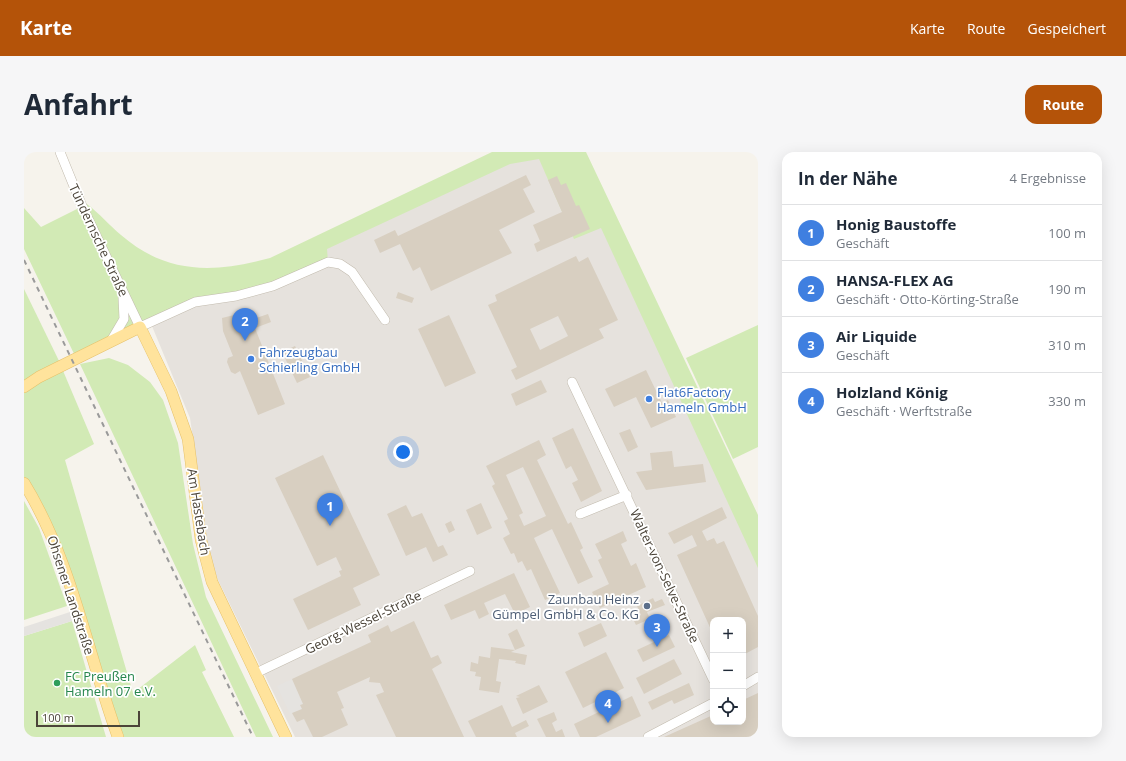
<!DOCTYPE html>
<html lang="de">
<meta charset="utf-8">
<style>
:root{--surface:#fff;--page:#f6f6f7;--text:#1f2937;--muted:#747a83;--line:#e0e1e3;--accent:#b45309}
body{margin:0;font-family:"Open Sans",sans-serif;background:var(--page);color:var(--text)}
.controls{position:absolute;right:12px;bottom:12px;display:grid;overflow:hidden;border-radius:8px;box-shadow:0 4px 16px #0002}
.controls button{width:36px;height:36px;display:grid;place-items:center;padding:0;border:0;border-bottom:1px solid var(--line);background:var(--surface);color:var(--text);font:20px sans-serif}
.scale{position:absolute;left:12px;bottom:10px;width:104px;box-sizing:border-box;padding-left:4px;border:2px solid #4b4439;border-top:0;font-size:11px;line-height:14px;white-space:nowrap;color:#4b4439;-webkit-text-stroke:3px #fff;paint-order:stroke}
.you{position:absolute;left:379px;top:300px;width:14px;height:14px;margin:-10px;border:3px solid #fff;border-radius:50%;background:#1a73e8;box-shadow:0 0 0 6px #1a73e833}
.badge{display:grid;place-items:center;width:26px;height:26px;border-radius:50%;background:var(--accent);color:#fff;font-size:13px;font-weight:700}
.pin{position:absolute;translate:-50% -33px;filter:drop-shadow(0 1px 2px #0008)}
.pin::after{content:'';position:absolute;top:21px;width:14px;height:12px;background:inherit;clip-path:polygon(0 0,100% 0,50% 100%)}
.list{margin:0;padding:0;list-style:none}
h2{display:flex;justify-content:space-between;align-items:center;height:52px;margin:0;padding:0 16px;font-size:17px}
h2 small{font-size:13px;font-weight:400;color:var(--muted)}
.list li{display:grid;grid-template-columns:26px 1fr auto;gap:12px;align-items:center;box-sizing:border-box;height:56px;padding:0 16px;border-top:1px solid var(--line)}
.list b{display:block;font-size:15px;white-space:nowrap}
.list p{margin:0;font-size:13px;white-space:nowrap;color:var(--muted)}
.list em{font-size:13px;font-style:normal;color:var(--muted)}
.icon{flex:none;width:22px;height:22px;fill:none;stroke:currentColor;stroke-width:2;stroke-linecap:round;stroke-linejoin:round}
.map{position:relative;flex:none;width:734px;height:585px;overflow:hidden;border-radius:12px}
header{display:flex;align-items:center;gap:24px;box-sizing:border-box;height:56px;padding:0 20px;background:var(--accent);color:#fff}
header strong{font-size:19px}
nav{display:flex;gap:22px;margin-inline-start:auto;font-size:14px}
.intro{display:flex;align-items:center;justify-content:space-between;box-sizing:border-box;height:96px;padding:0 24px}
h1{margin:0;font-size:28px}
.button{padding:10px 18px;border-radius:12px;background:var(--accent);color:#fff;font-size:14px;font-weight:700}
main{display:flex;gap:24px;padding:0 24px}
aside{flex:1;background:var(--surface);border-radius:12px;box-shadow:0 4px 16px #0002}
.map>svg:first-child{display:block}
.industrial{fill:#e6e2dd;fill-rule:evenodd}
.green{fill:#d2eab5}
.parking{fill:#e5e3e0}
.building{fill:#d8cfc1;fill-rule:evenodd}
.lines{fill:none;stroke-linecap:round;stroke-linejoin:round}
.minor-casing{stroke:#c2bbae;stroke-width:10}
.major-casing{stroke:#e6c16a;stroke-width:12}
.minor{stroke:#fff;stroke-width:9}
.major{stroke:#ffe39c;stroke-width:11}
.rail{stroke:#9a9a9a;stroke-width:2;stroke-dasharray:5 5;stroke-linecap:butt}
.shop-dot{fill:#3f7fe0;stroke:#fff;stroke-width:1.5}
.service-dot{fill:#5c6f8a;stroke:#fff;stroke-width:1.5}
.leisure-dot{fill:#2e9e5b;stroke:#fff;stroke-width:1.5}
.labels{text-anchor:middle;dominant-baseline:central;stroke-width:3.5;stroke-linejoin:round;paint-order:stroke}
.street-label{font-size:13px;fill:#4b4439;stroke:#fff}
.shop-label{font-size:13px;fill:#366cbe;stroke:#fff;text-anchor:start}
.service-label{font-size:13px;fill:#4e5e75;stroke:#fff;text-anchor:end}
.leisure-label{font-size:13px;fill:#27864d;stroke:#fff;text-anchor:start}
</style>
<header>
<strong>Karte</strong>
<nav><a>Karte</a><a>Route</a><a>Gespeichert</a></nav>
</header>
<div class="intro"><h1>Anfahrt</h1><a class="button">Route</a></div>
<main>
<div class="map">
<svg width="734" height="585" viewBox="0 0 734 585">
<rect width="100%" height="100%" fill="#f6f3ec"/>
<path class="industrial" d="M 492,0 L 554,0 L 734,370 L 734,585 L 271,585 L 193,426 L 181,387 L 178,349 L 166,266 L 123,162 ZM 689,468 L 719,468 L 719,570 L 689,570 Z"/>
<g class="green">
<path d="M 468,0 L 562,0 L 734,363 L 734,416 L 577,76 L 550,87 L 515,7 L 486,12 L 303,97 L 304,110 L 248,134 L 171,150 L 52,206 L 0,97 L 0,56 L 17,75 L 63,52 C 76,62 85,73 97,83 C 143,123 191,121 246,106 Z"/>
<polygon points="0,137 37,213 0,234"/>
<polygon points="734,173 734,295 709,307 662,206"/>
<polygon points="85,206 104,213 126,230 139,248 154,291 169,392 182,445 249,585 232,585 56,212"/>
<polygon points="37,214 70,292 41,308 109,541 171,493 182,518 178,520 210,585 94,585 48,434 0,330 0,235"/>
<polygon points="0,349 15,376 43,454 0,468"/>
<polygon points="48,469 82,585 0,585 0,484"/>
</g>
<g class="parking">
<polygon points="46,460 48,469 0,484 0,475"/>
<polygon points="268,527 279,552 277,553 278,557 266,562 253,534"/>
</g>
<g class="building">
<polygon points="502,23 507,33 499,37 511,60 475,78 488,101 407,139 396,115 389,119 376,92 356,101 350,88 371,78 374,84"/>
<polygon points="533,24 537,33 542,31 552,54 555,53 566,77 513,100 510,92 516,89 509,73 538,60 524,28"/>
<path d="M 552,104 L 555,110 L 564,105 L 594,168 L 575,177 L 580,186 L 492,228 L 487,218 L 493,215 L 464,153 L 473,149 L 471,143 ZM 534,164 L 544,184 L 516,198 L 506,177 Z"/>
<polygon points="374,140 390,146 388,151 372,146"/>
<polygon points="214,162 214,165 223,164 223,169 244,162 247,170 231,176 261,252 234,263 216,219 211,222 207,220 203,210 204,206 209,204 199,179 198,166"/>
<polygon points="425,163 452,221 421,235 394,177"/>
<polygon points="271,194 286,225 273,231 258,200"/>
<polygon points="622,218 638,251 644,248 652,265 627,276 612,245 590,255 581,237"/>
<polygon points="517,228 523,240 492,254 487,242"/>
<polygon points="549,276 578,339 557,350 548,331 554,328 547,314 542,317 528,286"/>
<polygon points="606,277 614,295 604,300 595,281"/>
<path d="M 515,288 L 522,303 L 513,308 L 544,372 L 547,370 L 559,396 L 556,398 L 569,425 L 554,432 L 528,377 L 510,386 L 536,441 L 521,448 L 507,417 L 503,419 L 498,409 L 494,411 L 490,401 L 487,402 L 479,386 L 486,382 L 480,369 L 484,367 L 468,334 L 471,332 L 462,314 ZM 499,315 L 522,364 L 500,374 L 495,363 L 499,361 L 482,323 Z"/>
<polygon points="648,299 650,315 679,312 682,330 622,338 612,320 628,318 626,301"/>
<polygon points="299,303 356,423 329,436 337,453 284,478 269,447 317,424 315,419 318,418 312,405 293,414 251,326"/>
<polygon points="457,351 468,376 453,383 442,358"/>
<polygon points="382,353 388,365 398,361 414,395 419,393 424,403 409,410 402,395 382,404 363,362"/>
<polygon points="698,355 703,366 678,379 683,389 690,386 693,392 700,389 734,464 734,495 719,503 719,468 689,468 689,482 653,403 673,394 668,383 650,392 644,381"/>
<polygon points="427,369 431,378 425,381 421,372"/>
<polygon points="599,379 603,389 597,392 607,414 612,411 622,435 576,456 568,440 585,432 574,408 578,406 571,392"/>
<polygon points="490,421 506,455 491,462 481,442 460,451 465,462 455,467 451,458 427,468 420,453"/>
<polygon points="629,446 631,450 638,447 641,453 623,460 626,467 612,473 609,467 617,463 613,454"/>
<polygon points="390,469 407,506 414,503 418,511 408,517 440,585 372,585 352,543 360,540 356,531 345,530 346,525 313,540 320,556 317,557 324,573 298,585 289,585 280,567 273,570 268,561 278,557 276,553 279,552 268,527 347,490 344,483 364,473 367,480"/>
<polygon points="577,471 583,484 560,495 554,481"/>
<polygon points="493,477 501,494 491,498 484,482"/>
<polygon points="645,483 651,495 619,510 613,498"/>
<polygon points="467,495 491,498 487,500 503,503 501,513 491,511 492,509 475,507 472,529 477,530 475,541 455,538 457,525 451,524 452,520 446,519 447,510 454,512 455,504 466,506"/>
<polygon points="582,500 600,536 559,556 541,520"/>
<polygon points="650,507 658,522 620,542 612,526"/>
<polygon points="665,531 670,543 650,552 648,548 628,558 624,550"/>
<polygon points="515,533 524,550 499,562 492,546 496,545 492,544"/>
<polygon points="734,541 734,585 640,585 689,563 689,570 719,570 719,548"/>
<polygon points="608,544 617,564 572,585 556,585 550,572"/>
<polygon points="478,553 488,575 502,568 505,574 491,581 493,585 452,585 444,569"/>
<polygon points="530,560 533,568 528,571 532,580 538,577 541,585 522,585 513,567"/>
</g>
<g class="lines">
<defs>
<g id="minor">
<polyline points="36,0 58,54 116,175 171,150 212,144 249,134 304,110 316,112 328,120 361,168"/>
<polyline points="87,189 100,167 99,146"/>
<polyline points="548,230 689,527"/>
<polyline points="556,362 603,343"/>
<polyline points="232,521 446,419"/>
<polyline points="719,534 734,525"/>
<polyline points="624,585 689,551"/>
</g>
<g id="major">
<polyline points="0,235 15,225 116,175 147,239 164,287 177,388 188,430 262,585"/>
<path d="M 0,331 C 48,409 63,500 94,585"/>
</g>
</defs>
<use href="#minor" class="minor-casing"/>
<use href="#major" class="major-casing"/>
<use href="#minor" class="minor"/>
<use href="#major" class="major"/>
<polyline class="rail" points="0,108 229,585"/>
</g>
<g class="shop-dot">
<circle cx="227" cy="207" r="4"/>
<circle cx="625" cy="247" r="4"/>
</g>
<circle class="service-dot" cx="623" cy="454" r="4"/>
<circle class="leisure-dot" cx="33" cy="531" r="4"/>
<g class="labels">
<g class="street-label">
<text transform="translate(75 88) rotate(65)">Tündernsche Straße</text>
<text transform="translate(175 360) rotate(81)">Am Hastebach</text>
<text transform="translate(641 424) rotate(65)">Walter-von-Selve-Straße</text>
<text transform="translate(47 443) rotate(72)">Ohsener Landstraße</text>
<text transform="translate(339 470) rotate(-26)">Georg-Wessel-Straße</text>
</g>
<g class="shop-label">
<text x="235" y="200">Fahrzeugbau<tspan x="235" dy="15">Schierling GmbH</tspan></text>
<text x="633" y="240">Flat6Factory<tspan x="633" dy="15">Hameln GmbH</tspan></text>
</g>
<g class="service-label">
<text x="615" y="447">Zaunbau Heinz<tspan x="615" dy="15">Gümpel GmbH &amp; Co. KG</tspan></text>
</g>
<g class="leisure-label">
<text x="41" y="524">FC Preußen<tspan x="41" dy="15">Hameln 07 e.V.</tspan></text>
</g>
</g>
</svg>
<div class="controls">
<button>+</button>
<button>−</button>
<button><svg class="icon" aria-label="locate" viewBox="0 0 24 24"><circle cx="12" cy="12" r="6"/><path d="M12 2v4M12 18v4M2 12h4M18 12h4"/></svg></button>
</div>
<div class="scale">100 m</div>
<div class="you"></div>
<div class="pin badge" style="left:306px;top:374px;background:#3f7fe0">1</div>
<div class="pin badge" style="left:221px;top:189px;background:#3f7fe0">2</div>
<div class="pin badge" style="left:633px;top:495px;background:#3f7fe0">3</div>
<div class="pin badge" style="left:584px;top:571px;background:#3f7fe0">4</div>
</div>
<aside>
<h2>In der Nähe<small>4 Ergebnisse</small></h2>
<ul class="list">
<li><span class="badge" style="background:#3f7fe0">1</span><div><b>Honig Baustoffe</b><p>Geschäft</p></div><em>100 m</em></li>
<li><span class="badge" style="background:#3f7fe0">2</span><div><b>HANSA-FLEX AG</b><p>Geschäft · Otto-Körting-Straße</p></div><em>190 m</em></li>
<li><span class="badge" style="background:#3f7fe0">3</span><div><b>Air Liquide</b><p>Geschäft</p></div><em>310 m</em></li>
<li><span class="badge" style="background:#3f7fe0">4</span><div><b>Holzland König</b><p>Geschäft · Werftstraße</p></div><em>330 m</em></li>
</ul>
</aside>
</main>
